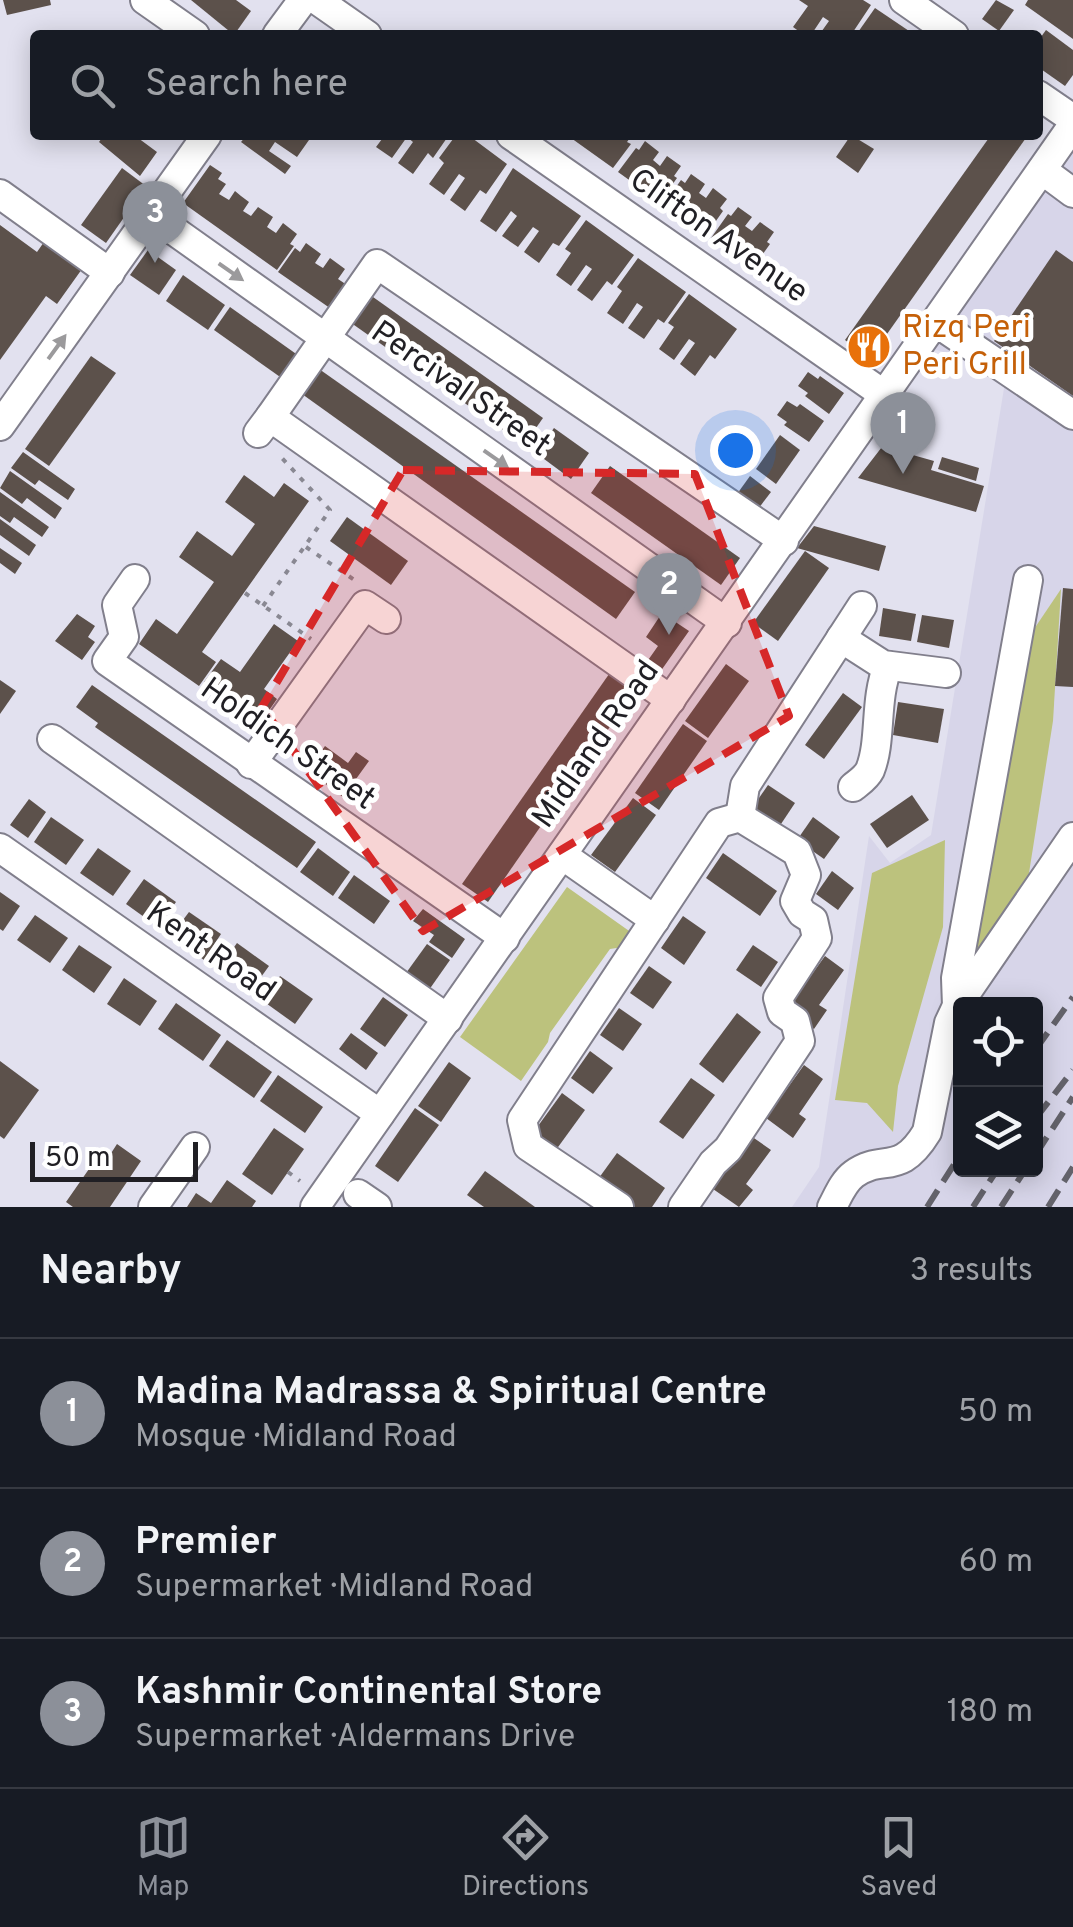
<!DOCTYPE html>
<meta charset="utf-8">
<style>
:root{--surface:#171b24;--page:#20242c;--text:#f1f3f6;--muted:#9ea1a6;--line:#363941;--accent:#8c9099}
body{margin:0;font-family:Overpass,sans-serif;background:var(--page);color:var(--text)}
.controls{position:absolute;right:30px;bottom:30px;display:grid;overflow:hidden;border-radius:10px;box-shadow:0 5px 25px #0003}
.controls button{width:90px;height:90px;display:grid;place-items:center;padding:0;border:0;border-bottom:2px solid var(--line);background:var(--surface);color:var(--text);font:50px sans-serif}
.scale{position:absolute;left:30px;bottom:25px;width:168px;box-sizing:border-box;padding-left:10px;border:5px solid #201f24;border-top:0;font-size:28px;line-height:35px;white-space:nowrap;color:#201f24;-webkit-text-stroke:8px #fff;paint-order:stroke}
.you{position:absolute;left:735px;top:450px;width:35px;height:35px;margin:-25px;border:8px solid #fff;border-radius:50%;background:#1a73e8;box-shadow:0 0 0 15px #1a73e833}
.badge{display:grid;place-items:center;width:65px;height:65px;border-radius:50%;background:var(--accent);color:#fff;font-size:32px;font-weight:700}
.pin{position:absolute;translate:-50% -82px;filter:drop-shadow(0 2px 5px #0008)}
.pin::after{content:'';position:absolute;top:52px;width:35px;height:30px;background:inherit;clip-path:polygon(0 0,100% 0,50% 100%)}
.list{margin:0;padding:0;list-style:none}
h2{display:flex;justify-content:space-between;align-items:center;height:130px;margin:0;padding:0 40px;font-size:42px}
h2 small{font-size:32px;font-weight:400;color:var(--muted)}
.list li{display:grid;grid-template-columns:65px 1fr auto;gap:30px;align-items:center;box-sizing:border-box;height:150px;padding:0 40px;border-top:2px solid var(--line)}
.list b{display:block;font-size:38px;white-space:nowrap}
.list p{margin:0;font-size:32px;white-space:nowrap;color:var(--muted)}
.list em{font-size:32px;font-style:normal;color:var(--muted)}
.icon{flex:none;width:55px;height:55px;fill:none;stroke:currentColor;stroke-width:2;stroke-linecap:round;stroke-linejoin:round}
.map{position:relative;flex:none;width:1073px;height:1207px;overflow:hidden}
.search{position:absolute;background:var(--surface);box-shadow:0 5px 25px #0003;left:30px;right:30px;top:30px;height:110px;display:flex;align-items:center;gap:25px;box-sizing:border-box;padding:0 35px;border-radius:10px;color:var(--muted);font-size:38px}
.sheet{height:580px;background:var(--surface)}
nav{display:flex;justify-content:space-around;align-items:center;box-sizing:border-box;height:140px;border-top:2px solid var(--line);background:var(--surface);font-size:28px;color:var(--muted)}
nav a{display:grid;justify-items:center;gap:5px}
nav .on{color:var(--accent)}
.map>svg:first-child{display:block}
.built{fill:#d7d5e9;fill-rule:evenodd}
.green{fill:#bcc27d}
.building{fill:#5c514b}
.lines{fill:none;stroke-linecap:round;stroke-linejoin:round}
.minor-casing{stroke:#817f8c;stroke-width:32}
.path{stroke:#898892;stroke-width:4;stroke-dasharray:5 8;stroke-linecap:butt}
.minor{stroke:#fff;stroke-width:28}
.rail{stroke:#63626a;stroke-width:6;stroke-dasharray:20 10;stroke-linecap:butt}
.oneway{fill:#9b9a9c}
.marked{fill:#d62828;fill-opacity:0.2;stroke:#d62828;stroke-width:8;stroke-dasharray:20 12;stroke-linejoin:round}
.labels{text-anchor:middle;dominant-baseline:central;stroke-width:10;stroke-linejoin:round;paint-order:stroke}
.street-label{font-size:32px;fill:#201f24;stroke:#fff}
.food-label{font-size:32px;fill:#c56008;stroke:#fff;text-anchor:start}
</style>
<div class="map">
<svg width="1073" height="1207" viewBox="0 0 1073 1207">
<rect width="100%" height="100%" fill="#e2e1ef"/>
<path class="built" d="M 1073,153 L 1073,1207 L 792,1207 L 819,1167 L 869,836 L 890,863 L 931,835 L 1007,370 L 933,349 ZM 960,1004 L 1036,1004 L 1036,1170 L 960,1170 Z"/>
<g class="green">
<polygon points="1061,589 1053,721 1023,911 964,994 1030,635"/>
<polygon points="945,840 943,927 898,1086 893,1132 867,1103 835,1100 872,873"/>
<polygon points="567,887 632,933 623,947 610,949 550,1033 548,1042 521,1081 460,1037"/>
</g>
<g class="building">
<polygon points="3,0 50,0 51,5 7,15"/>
<polygon points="191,0 236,0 251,11 234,35"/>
<polygon points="799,0 863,0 871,5 851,35 844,32 819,35 829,21 823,17 811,35 804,35 793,27 808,6"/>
<polygon points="996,0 1014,10 999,31 982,19"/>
<polygon points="1028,0 1073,0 1073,39 1025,5"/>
<polygon points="875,8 915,35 856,35"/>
<polygon points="1046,30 1073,50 1073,75 1065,86 1038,67 1038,41"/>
<polygon points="104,135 131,138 134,135 157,152 140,176 99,142"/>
<polygon points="247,135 302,135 309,140 297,157 275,142 269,151 291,166 285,174 241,142"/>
<polygon points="385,135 449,135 433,158 428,153 413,174 398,163 413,142 407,137 392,158 376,147"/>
<polygon points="456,135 468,135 507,164 486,194 480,190 465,211 450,200 465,178 459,174 444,195 429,184 444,163 439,158"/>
<polygon points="573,135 632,135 627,142 631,144 613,168 571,138"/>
<polygon points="851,135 874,149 858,173 836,157"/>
<polygon points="991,135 1028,135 870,358 845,340"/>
<polygon points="645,141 659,152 653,160 660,166 667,156 681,166 674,176 677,178 660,202 618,172 636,148 639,150"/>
<polygon points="210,165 222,173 218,179 226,184 219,194 229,200 235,191 241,196 249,202 243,211 251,216 258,207 273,217 267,227 276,233 283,223 297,234 290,244 294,246 277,270 183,203"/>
<polygon points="122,168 146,186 106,243 81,225"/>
<polygon points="513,168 581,216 559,246 553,243 539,263 524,252 539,231 533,227 518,247 502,236 517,216 511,211 496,232 480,221"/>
<polygon points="691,174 705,184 699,193 706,198 713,188 727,199 720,208 723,211 706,235 664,204 681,180 685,183"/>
<polygon points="738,207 752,217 745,226 752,231 760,222 774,232 767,242 770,244 753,268 711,238 728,214 731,216"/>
<polygon points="586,220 634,255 612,285 607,281 592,301 577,290 592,269 586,265 571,286 556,275 571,253 565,249"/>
<polygon points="0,225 37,252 44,242 82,269 57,304 46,296 0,360"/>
<polygon points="306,243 321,254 315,263 318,265 323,268 330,258 345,269 338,279 347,285 337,313 278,272 295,248 300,252"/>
<polygon points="148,250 176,270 159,295 130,275"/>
<polygon points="1056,250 1073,262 1073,396 994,341"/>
<polygon points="638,258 686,292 664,323 658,319 644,339 628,328 643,307 637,303 623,324 607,313 622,291 617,287"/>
<polygon points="183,275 225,305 208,330 166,301"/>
<polygon points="366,292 543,418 524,445 347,320"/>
<polygon points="689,294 737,329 715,359 710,355 695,376 680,364 695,343 689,339 674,360 659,349 674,327 668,323"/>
<polygon points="230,307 299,356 283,379 214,330"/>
<polygon points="91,356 116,373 49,466 25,449"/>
<polygon points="312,364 635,592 616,619 295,389"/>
<polygon points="808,372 818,379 820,376 844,393 829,414 805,396 808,393 798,386"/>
<polygon points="787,401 797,407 800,404 824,421 809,442 784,425 787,422 777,415"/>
<polygon points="554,428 589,453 571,479 536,453"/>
<polygon points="780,435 800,450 776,484 756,469"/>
<polygon points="885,443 895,450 934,461 931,470 984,486 976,512 858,478"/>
<polygon points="23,452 75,489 68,500 39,480 35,485 11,468"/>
<polygon points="942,457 979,468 976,481 938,469"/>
<polygon points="610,466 740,558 721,585 591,493"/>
<polygon points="10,471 62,508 55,519 27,498 22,504 0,488"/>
<polygon points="244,475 274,497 284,483 309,501 202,652 216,662 199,686 139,644 156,619 177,634 214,582 179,557 197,531 232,556 255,524 225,502"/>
<polygon points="750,476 771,492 758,509 737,494"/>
<polygon points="0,492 49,527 42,537 14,517 10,523 0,516"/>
<polygon points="347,517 408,561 391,585 330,541"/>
<polygon points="0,519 36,545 29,556 0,535"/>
<polygon points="814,526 886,546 879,571 797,548"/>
<polygon points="0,548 22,563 15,574 0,563"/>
<polygon points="805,551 829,568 778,641 753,623"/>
<polygon points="1063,588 1073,589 1073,687 1055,686"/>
<polygon points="883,608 916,614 911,641 879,636"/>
<polygon points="662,613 689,631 653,682 639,673 658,646 646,637"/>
<polygon points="77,614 95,626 88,637 95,642 82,660 55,641"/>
<polygon points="922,615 954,620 949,648 917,642"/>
<polygon points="274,624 298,641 264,689 277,699 261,722 204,682 221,659 240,672"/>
<polygon points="726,664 749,681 708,738 685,721"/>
<polygon points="614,667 639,685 488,902 462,884"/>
<polygon points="0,680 16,691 0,714"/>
<polygon points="92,685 316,842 297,868 95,727 98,723 76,707"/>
<polygon points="843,693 862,707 824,759 805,745"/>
<polygon points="898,702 944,709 938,743 893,735"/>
<polygon points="683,724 707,741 659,810 635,793"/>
<polygon points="325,746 348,763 356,752 369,761 343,797 299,764 307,753 315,760"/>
<polygon points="768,785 795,803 779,827 752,808"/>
<polygon points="912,795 929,820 887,848 870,824"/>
<polygon points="633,798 656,815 615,872 591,855"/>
<polygon points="29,799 46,812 28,838 10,825"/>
<polygon points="51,817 84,840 66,865 34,842"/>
<polygon points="813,817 840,837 824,859 797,840"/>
<polygon points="98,848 131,871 113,896 80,873"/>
<polygon points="318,848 350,872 333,896 300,872"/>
<polygon points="723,853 777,891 760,916 706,878"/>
<polygon points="832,871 854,888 838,910 816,894"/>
<polygon points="354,875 390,901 374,924 338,898"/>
<polygon points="144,879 176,902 158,927 126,904"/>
<polygon points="0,892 20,906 3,931 0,929"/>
<polygon points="423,909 465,939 452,958 429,942 434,935 413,921"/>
<polygon points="189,912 221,934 204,960 171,936"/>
<polygon points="35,915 68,938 50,963 17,940"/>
<polygon points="683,916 706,932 684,965 661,948"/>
<polygon points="237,943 269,966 251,991 219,968"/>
<polygon points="427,944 450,960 424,997 401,980"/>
<polygon points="79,945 112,967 94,993 62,970"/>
<polygon points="753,945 778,962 761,987 736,970"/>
<polygon points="825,956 844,970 819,1005 827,1010 814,1029 787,1009"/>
<polygon points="649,966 672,982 653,1009 630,993"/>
<polygon points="280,976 313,999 295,1024 263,1001"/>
<polygon points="124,978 157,1001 140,1026 107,1004"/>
<polygon points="383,997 408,1015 385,1047 360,1029"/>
<polygon points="176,1003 221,1035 203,1061 158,1029"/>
<polygon points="619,1008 642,1024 623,1051 600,1035"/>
<polygon points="737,1013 761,1032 723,1083 699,1064"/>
<polygon points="351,1033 378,1053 366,1070 339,1049"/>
<polygon points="227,1040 272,1072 254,1098 209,1066"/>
<polygon points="590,1051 613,1068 593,1094 571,1078"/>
<polygon points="0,1061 39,1090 4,1139 0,1136"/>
<polygon points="449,1062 471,1078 441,1122 418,1106"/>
<polygon points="804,1065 823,1079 799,1114 806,1119 793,1138 766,1118"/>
<polygon points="278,1075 323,1107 305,1133 260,1101"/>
<polygon points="691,1078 715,1095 683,1139 659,1122"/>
<polygon points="562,1093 585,1110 553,1154 530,1137"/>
<polygon points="415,1108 439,1125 398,1182 375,1166"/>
<polygon points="274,1128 304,1149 272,1195 242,1174"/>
<polygon points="751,1136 771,1150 746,1184 753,1190 739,1207 713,1189"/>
<polygon points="117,1144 141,1161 110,1207 73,1207 66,1202 98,1156 106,1161"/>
<polygon points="617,1153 665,1188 652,1207 630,1207 596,1182"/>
<polygon points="485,1171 499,1181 535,1207 484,1207 467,1195"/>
<polygon points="227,1180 256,1201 252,1207 187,1207 196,1193 211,1203"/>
</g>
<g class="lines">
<defs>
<g id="minor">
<polyline points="145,0 195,35"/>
<polyline points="317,0 367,35"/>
<polyline points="904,0 954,35"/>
<polyline points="277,35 303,0"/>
<polyline points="1038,95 1073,119"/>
<polyline points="511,135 886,396"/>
<polyline points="1042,170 1073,193"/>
<polyline points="0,194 110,273"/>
<polyline points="152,215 727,623"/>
<polyline points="937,323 1073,415"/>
<polyline points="270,417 377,264 784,541"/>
<polyline points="0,426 207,135"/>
<polyline points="258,433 270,417 671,700"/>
<polyline points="135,579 117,605 124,637 107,661 505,938"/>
<polyline points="841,638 883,665 946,673"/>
<polyline points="52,739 448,1019"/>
<polyline points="251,764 365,605 386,619"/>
<path d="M 853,787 C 859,782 866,778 870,770 C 882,740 874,700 888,666"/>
<polyline points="740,817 745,786 862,606"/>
<polyline points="0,848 380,1114"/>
<polyline points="562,855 655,920"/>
<polyline points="957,1006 956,978 1028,580"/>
<polyline points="358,1194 377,1207"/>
<polyline points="153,1207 195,1147"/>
<polyline points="315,1207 1073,125"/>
<polyline points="619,1207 528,1146 522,1120 719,823 740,817 797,852 806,875 795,901 802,913 813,920 817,938 778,998 782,1012 795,1021 800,1041 728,1149 713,1163 683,1207"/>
<path d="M 832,1207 C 838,1196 843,1182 854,1174 C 883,1153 899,1178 927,1132 L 949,1023 L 957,1006 L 1073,837"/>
</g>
</defs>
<use href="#minor" class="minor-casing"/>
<g class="path">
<polyline points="306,547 356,581"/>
<polyline points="245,593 311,639"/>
<polyline points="263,606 330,510 280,456"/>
<polyline points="288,1172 300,1181"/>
</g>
<use href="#minor" class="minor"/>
<g class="rail">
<polyline points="1036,1049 1073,997"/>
<polyline points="1036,1118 1073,1070"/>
<polyline points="1036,1154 1073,1097"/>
<polyline points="927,1207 960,1155"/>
<polyline points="973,1207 997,1170"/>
<polyline points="1001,1207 1025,1170"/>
<polyline points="1048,1207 1073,1167"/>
</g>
</g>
<defs><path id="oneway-solid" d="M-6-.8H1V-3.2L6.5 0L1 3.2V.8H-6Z" transform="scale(2.5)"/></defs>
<g class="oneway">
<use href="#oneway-solid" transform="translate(231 272) rotate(35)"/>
<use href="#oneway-solid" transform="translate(57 347) rotate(-54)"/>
<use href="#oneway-solid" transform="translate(496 459) rotate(35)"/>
</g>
<path class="marked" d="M 403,470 L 695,474 L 789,716 L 423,931 L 262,707 Z"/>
<defs>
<symbol id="restaurant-disc" viewBox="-11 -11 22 22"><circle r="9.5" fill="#e8710a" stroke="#fff"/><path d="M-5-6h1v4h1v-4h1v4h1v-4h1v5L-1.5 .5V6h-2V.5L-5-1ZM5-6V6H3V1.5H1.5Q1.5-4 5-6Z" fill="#fff"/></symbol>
</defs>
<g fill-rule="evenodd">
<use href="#restaurant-disc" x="844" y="322" width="50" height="50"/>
</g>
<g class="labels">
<g class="street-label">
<text transform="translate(718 237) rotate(35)">Clifton Avenue</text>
<text transform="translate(460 390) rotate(35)">Percival Street</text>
<text transform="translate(287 745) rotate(35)">Holdich Street</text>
<text transform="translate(597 745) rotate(-55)">Midland Road</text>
<text transform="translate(210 953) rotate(35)">Kent Road</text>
</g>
<g class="food-label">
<text x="902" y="329">Rizq Peri<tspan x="902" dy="37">Peri Grill</tspan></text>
</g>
</g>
</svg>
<div class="controls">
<button><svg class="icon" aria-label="locate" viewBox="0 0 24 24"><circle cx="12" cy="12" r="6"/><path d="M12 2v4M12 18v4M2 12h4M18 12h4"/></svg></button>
<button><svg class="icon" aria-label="layers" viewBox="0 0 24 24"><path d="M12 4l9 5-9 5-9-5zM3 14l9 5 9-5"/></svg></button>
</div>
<div class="scale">50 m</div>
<div class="you"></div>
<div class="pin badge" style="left:903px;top:474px">1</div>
<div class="pin badge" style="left:669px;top:635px">2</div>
<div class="pin badge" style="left:155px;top:263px">3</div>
<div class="search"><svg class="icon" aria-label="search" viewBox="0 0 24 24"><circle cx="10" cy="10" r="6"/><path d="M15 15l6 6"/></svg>Search here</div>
</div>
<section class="sheet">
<h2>Nearby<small>3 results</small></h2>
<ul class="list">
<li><span class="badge">1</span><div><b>Madina Madrassa &amp; Spiritual Centre</b><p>Mosque · Midland Road</p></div><em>50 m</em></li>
<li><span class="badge">2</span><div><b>Premier</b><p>Supermarket · Midland Road</p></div><em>60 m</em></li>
<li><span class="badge">3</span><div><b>Kashmir Continental Store</b><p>Supermarket · Aldermans Drive</p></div><em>180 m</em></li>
</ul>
</section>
<nav>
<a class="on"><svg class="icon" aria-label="map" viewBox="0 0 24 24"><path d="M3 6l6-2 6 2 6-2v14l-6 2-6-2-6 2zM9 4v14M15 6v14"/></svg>Map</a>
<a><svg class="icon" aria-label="directions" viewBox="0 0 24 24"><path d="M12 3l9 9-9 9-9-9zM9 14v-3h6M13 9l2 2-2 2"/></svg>Directions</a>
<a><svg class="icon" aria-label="saved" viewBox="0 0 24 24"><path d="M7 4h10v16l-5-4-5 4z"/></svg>Saved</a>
</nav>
